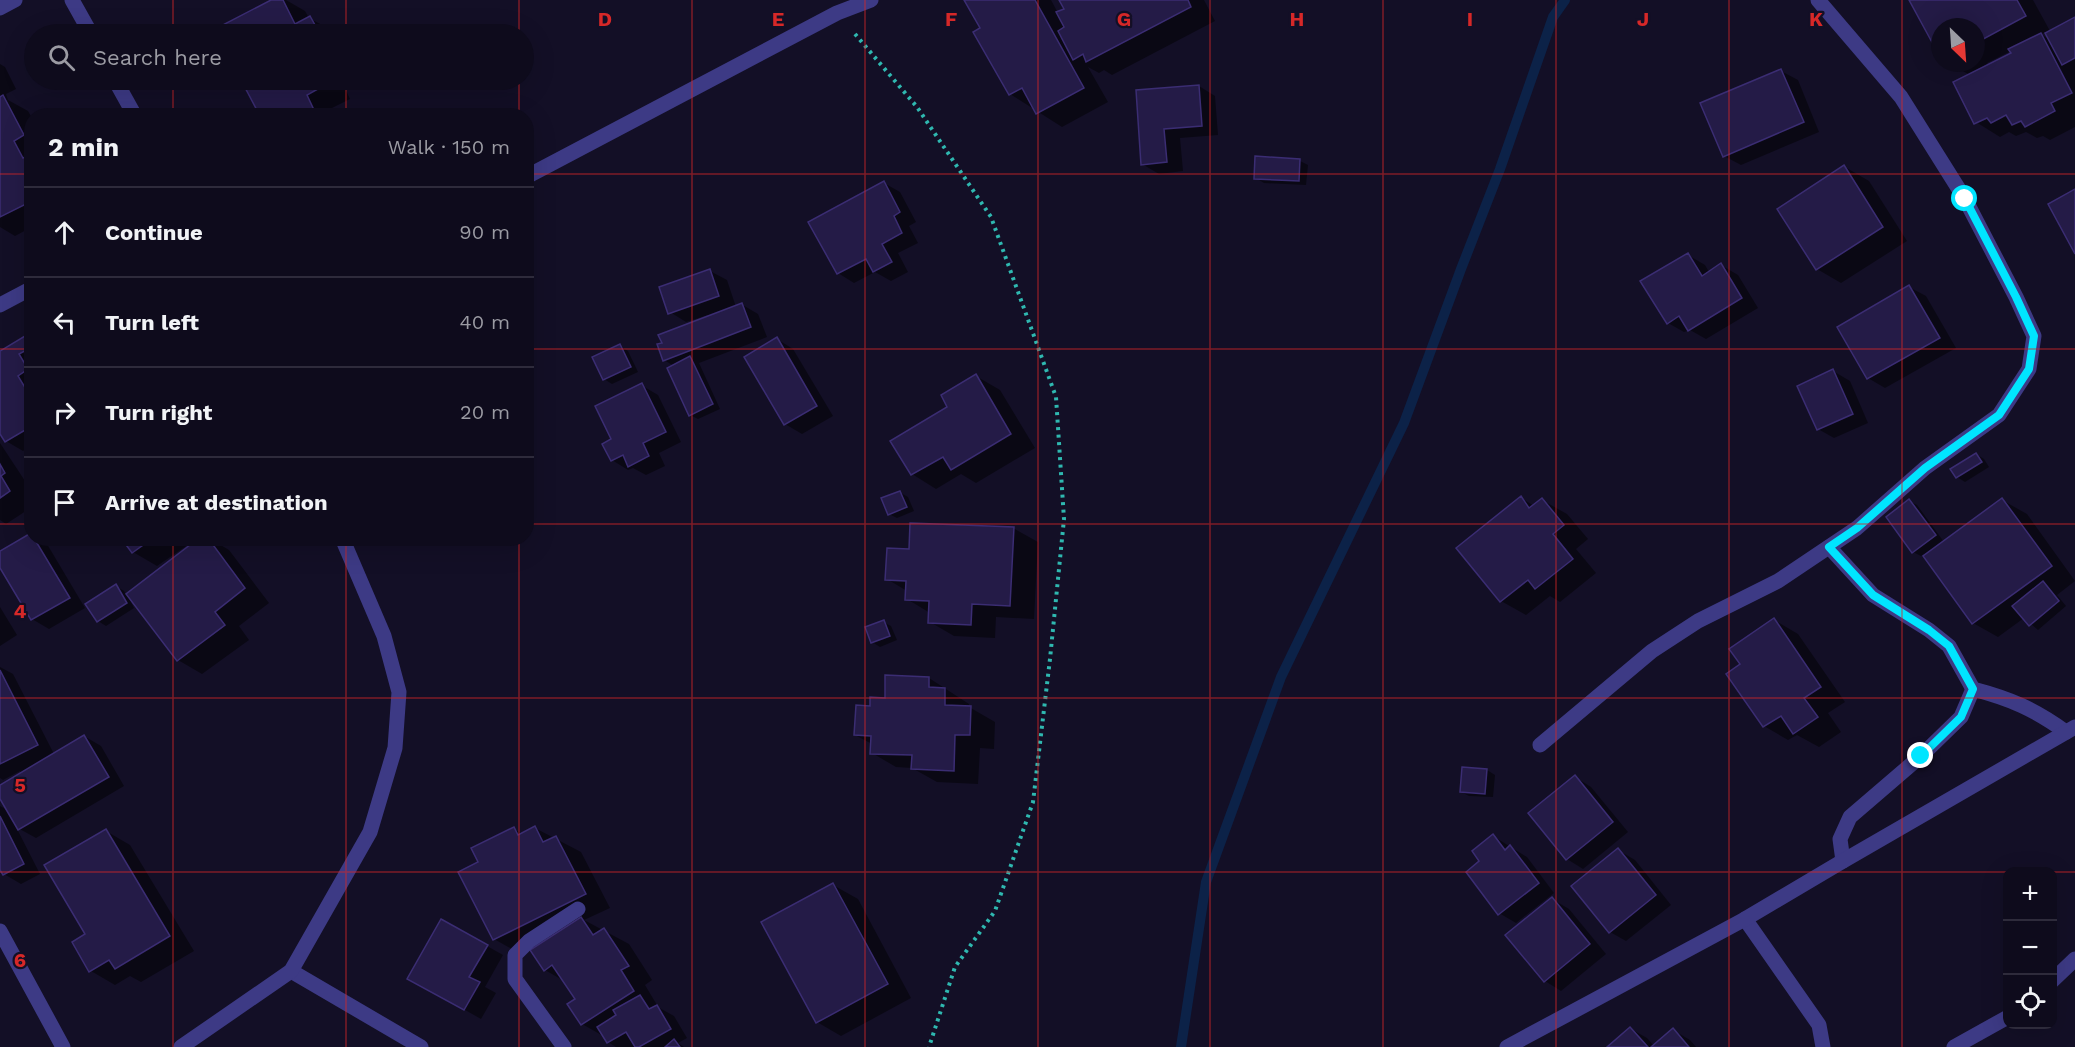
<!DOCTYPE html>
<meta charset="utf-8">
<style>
:root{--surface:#0e0b1c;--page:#171425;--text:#f1f3f6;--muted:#9b9ba3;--line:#2e2b3b}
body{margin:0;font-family:"Work Sans",sans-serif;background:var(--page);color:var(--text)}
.controls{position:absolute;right:18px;bottom:18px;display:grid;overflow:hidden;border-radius:12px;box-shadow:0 6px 24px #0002}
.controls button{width:54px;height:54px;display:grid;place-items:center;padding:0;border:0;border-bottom:2px solid var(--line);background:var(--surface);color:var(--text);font:30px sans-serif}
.compass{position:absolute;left:1931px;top:18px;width:54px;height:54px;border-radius:50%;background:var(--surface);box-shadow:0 6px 24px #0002;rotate:155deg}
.stop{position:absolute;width:18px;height:18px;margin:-14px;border:4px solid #00e5ff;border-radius:50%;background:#fff}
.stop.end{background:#00e5ff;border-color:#fff;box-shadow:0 2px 6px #0008}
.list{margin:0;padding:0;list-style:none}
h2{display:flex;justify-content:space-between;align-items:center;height:78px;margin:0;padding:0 24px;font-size:26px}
h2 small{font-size:20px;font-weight:400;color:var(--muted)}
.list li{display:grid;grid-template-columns:39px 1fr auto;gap:18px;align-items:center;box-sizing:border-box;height:90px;padding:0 24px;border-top:2px solid var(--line)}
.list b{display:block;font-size:22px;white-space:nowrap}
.list em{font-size:20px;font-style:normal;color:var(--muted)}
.icon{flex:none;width:33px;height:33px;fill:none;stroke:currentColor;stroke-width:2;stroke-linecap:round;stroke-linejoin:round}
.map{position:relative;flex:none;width:2075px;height:1047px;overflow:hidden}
.search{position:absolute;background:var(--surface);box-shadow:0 6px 24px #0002;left:24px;top:24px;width:510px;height:66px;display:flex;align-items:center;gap:15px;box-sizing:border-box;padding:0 21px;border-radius:33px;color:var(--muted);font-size:22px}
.panel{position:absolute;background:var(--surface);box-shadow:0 6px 24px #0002;left:24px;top:108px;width:510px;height:438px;border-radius:24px}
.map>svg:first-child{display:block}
.shadow{fill:#0007;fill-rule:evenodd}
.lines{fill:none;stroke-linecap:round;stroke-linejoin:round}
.stream{stroke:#0c2248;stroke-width:10}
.building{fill:#241b47;stroke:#3b2d73;stroke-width:1.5}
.path{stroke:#2fb8b0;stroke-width:4;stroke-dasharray:3 4.5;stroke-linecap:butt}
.service{stroke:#3d3a85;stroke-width:15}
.minor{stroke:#3d3a85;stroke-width:15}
.route{stroke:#00e5ff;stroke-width:8}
.grid{fill:none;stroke:#d62828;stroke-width:1.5;stroke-opacity:0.55}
.grid-label{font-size:20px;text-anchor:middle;font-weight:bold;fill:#d62828;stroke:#130f26;stroke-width:4.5;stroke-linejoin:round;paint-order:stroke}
</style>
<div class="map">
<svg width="2075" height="1047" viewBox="0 0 2075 1047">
<rect width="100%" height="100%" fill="#130f26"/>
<g class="shadow">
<polygon points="274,0 286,0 305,11 309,18 335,32 336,34 219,34 217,30"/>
<polygon points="966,0 1051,0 1058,13 1066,9 1063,0 1204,0 1215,21 1112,75 1104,70 1099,73 1088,67 1108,102 1062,127 1010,94 982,29"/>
<path d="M 1910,0 L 2033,0 L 2050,31 L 2075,18 L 2075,127 L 2050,140 L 2043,136 L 2037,138 L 2026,132 L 2016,136 L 2009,132 L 2000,137 L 1976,122 L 1970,75 L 1948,63 L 1976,63 L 1976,27 L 1940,27 L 1940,54 ZM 2046,32 L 2050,40 L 2041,34 ZM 2011,51 L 2013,54 L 1989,66 L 1987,63 Z"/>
<polygon points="0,64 5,67 16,89 6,94 8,100 28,111 32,118 32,227 15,236 0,227"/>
<polygon points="1781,71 1798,80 1819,132 1741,165 1724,156"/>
<polygon points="243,80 360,80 345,88 350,99 330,109 334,116 261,116"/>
<polygon points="1199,86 1215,96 1218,135 1180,138 1183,171 1159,174 1142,164 1137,92"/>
<polygon points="1300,161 1308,165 1306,185 1264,183 1256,178"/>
<polygon points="1845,167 1869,181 1907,241 1841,283 1817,269"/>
<polygon points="884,183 900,192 916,222 909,226 918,243 898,253 908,272 891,281 875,272 854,283 838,273"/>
<polygon points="1688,255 1705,265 1709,272 1721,265 1738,275 1758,308 1706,339 1690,330 1684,332 1668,323"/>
<polygon points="710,271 727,280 736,307 741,304 758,314 767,337 699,363 720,409 698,419 690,415 674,366 664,360 659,345 709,317 708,315 686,322 670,312"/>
<polygon points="1909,287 1926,296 1956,348 1885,388 1868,378 1839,327"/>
<polygon points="30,334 32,445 23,451 6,441 0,431 0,353"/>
<polygon points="777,339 793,349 833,416 802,434 785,424"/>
<polygon points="620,346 628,351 638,372 612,384 604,379"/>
<polygon points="1833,371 1850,381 1868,423 1834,438 1818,429"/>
<polygon points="976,376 1000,390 1035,448 976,483 961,474 936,489 912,474 949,407"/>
<polygon points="641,385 658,395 681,442 659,453 665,466 646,475 633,468 628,470 612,460 613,440"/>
<polygon points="0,443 29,487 24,491 32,502 32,507 6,524 0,520"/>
<polygon points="1976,454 1984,459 1989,467 1965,482 1957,477"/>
<polygon points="899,492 908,497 914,511 897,518 889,514"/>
<polygon points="1521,498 1534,506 1542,500 1567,514 1588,539 1576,549 1596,573 1560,602 1550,596 1526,615 1501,601"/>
<polygon points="2002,500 2027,514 2075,581 2057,595 2066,606 2038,630 2024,618 1998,637 1973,623 1924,554 1921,556 1913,552 1909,501 1917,505 1944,542"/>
<polygon points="1013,528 1038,542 1034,619 996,617 995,638 954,636 930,622 930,613 907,599 907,591 887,579 910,550"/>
<polygon points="31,534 32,538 38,538 47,544 85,608 49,629 32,619 0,565 0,552"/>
<polygon points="123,538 209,538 229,550 269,603 239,626 249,640 202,674 178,660 133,601 131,602 134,608 106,626 98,621 116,586 124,591 126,595 193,545 192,542 157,566 133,552"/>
<polygon points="0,607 17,635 0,646"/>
<polygon points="1774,620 1798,634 1845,702 1828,713 1841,732 1819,747 1797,735 1788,740 1764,726 1743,664"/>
<polygon points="883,622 891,626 897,640 880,647 872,642"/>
<polygon points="0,667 13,674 54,754 84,736 101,746 124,786 36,838 16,827 40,874 21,884 4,874 0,867 0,806 9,811 0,797 0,786 21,774 20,771 3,780 0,778"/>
<polygon points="929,678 969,704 969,707 995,722 994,749 980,748 978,784 937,782 912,768 896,767 872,753 872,744 855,735 871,707"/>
<polygon points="1487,770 1495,775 1493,797 1469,796 1461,792"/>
<polygon points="1575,777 1591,787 1628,832 1583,869 1567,859"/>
<polygon points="535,828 581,852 610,908 584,920 629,944 652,980 645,985 657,1005 656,1006 674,1016 687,1038 678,1043 684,1047 616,1047 608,1042 605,1037 582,1024 577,1000 564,981 545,970 543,941 519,953 494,939 480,863 514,829 523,834"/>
<polygon points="106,831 130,845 194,951 141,982 130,976 115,985 91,971 88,935"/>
<polygon points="1493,836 1527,857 1554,893 1516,923 1499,913 1481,861"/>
<polygon points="1618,850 1635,860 1671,905 1626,941 1610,932"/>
<polygon points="833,885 858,899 911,998 841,1036 817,1022"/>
<polygon points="1552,899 1569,909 1606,954 1561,991 1545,981"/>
<polygon points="487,946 503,955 485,987 496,993 481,1019 409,978"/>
<polygon points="1631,1029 1647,1038 1654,1046 1673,1030 1690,1040 1696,1047 1609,1047"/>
</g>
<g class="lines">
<polyline class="stream" points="1181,1047 1206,882 1281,677 1404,423 1461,269 1500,169 1553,17 1565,0"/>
</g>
<g class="building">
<polygon points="271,0 283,0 295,24 310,16 320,34 218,34 215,29"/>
<polygon points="964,0 1035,0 1084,88 1036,114 1022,88 1009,95 973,32 980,28"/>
<polygon points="1059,0 1188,0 1191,7 1086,62 1083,54 1073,60 1058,31 1064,27 1056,12 1064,9"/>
<polygon points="1909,0 2017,0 2026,16 1976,43 1976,27 1940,27 1940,57"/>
<polygon points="2075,17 2075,58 2062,65 2045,33"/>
<polygon points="2041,33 2072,93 2051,103 2055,111 2025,127 2021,121 2012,125 2006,115 1991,123 1987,118 1974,124 1953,82 2011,53 2008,49"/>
<polygon points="1781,69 1804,122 1723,157 1700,103"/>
<polygon points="241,80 324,80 327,84 307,95 314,110 303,116 273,116 271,111 260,116"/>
<polygon points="1199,85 1202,126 1164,129 1167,162 1141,165 1136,90"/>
<polygon points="3,95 24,135 14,141 23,158 32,154 32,201 0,217 0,97"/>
<polygon points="1255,156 1300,159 1299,181 1254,179"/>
<polygon points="1844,165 1883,227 1816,270 1777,209"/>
<polygon points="884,181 900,212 894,216 902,233 882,244 892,262 873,272 866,259 837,274 808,222"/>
<polygon points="2075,189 2075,254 2048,204"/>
<polygon points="1688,253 1702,276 1721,263 1742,298 1688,331 1679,316 1667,324 1640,281"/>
<polygon points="710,269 719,296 668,314 659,287"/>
<polygon points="1909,285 1940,338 1867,379 1837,327"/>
<polygon points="742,303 751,327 663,361 657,344 662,343 658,335"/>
<polygon points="30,333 32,347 19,354 28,369 18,376 32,399 32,426 5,442 0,434 0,351"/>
<polygon points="777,337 817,406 784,425 744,357"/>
<polygon points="620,344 631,367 603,380 592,357"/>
<polygon points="690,356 713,404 689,416 667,368"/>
<polygon points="1833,369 1853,414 1817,430 1797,386"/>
<polygon points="976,374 1011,434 951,470 943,457 911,475 890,441 947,407 941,395"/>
<polygon points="642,383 666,432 643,443 649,456 628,467 623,455 611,461 602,444 611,439 595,406"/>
<polygon points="1976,453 1982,462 1956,478 1950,469"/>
<polygon points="0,464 5,473 1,476 10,491 0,498"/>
<polygon points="900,491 907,507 888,515 881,498"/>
<polygon points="1521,496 1529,508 1542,498 1564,525 1553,534 1573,559 1535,589 1528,580 1500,602 1456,548"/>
<polygon points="2002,498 2052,566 1972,624 1923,556"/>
<polygon points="1909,499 1936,535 1912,553 1886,517"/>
<polygon points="910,523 1014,527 1010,606 972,604 971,625 928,623 929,601 905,600 906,581 885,580 887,548 909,549"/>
<polygon points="31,533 32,538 34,538 70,598 31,620 0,568 0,551"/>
<polygon points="121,538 153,538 132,553"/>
<polygon points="199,538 208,538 245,588 215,612 225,625 177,661 126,594"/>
<polygon points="2043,581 2059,601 2029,626 2012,606"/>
<polygon points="116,584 127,603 97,622 85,604"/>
<polygon points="1774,618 1821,687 1804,698 1818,717 1793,734 1781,716 1763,727 1726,674 1740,664 1729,649"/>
<polygon points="884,620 890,636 871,643 865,627"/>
<polygon points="0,670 38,745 0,764"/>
<polygon points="885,675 929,677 929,687 945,688 945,705 971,706 970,735 955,735 954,771 911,769 912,755 870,754 871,736 854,735 856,705 870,706 870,697 885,698"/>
<polygon points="84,735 109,777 18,830 0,799 0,785"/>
<polygon points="1462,767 1487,769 1485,794 1460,792"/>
<polygon points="1575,775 1613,822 1566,860 1528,813"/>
<polygon points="0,816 24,864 3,875 0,870"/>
<polygon points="535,826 543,842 556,836 586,894 493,940 458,872 478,862 471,848 514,827 518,835"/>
<polygon points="106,829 170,936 115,969 109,960 89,972 72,942 85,934 44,865"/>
<polygon points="1493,834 1505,850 1510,845 1539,883 1498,915 1466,872 1479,861 1472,851"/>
<polygon points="1618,848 1656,895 1609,933 1571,886"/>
<polygon points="833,883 888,984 816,1023 761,922"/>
<polygon points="1552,897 1590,944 1544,982 1505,935"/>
<polygon points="581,917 593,935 604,928 629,966 621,970 634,991 581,1025 567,1004 575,999 552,965 544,971 530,950"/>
<polygon points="441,919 488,945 469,977 480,982 464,1010 407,979"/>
<polygon points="640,995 649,1009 657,1005 671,1029 639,1047 635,1047 626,1032 607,1043 597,1027 616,1015 613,1010"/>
<polygon points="1630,1027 1648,1047 1607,1047"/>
<polygon points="1673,1028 1689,1047 1651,1047"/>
<polygon points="674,1039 680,1047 665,1047"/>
</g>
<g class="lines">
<polyline class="path" points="855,34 917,107 991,217 1056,397 1064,519 1050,659 1033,802 995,911 955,967 929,1047"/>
<polyline class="service" points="564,1047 515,979 515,955 529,941 578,909"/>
<g class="minor">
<polyline points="72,0 91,34"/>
<polyline points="0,8 15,0"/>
<polyline points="115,80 135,116"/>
<polyline points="526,177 837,13 871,0"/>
<polyline points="0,305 32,288"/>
<path d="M 1829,547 L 1873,595 L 1929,630 L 1949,646 L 1973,689 C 2011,699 2034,709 2066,732"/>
<polyline points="1540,745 1652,651 1698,621 1778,581 1857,528 1925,468 1999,415 2029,369 2034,336 2016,297 1965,199 1901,97 1818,0"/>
<polyline points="1843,861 1840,839 1850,817 1921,756 1961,717 1973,689"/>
<polyline points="1745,919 1819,1025 1823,1047"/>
<polyline points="0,931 63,1047"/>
<polyline points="291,971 421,1047"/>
<polyline points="2052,981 2075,959"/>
<polyline points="181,1047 291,971 370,832 395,748 399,692 384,636 342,538"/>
<polyline points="1507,1047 1745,919 1843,861 2075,727"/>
<polyline points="1954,1047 2008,1017"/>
</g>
</g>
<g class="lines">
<polyline class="route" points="1921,756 1961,717 1973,689 1949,646 1929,630 1873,595 1829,547 1857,528 1925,468 1999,415 2029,369 2034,336 2016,297 1965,199"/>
</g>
<path class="grid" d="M 173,0 L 173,34M 346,0 L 346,34M 519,0 L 519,34M 692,0 L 692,1047M 865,0 L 865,1047M 1038,0 L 1038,1047M 1210,0 L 1210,1047M 1383,0 L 1383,1047M 1556,0 L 1556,1047M 1729,0 L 1729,1047M 1902,0 L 1902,1047M 173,80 L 173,116M 346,80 L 346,116M 519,80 L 519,116M 0,174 L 32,174M 526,174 L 2075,174M 0,349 L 32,349M 526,349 L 2075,349M 0,524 L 32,524M 526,524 L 2075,524M 173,538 L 173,1047M 346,538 L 346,1047M 519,538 L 519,1047M 0,698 L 2075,698M 0,872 L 2008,872M 2052,872 L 2075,872"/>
<g class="grid-label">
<text x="605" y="26">D</text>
<text x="778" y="26">E</text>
<text x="951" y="26">F</text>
<text x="1124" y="26">G</text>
<text x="1297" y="26">H</text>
<text x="1470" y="26">I</text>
<text x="1643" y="26">J</text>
<text x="1816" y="26">K</text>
<text x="20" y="618">4</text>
<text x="20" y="792">5</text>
<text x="20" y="967">6</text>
</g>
</svg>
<div class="controls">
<button>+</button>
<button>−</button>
<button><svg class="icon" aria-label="locate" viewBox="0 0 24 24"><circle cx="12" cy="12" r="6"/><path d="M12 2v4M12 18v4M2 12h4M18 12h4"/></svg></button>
</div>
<svg class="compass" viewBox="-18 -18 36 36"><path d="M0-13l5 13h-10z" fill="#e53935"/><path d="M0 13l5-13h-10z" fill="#9b9ba3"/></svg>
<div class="stop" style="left:1965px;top:199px"></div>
<div class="stop end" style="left:1921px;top:756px"></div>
<div class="search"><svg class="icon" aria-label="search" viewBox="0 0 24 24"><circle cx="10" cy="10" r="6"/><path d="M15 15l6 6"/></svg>Search here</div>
<section class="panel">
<h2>2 min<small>Walk · 150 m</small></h2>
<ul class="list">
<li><svg class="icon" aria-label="ahead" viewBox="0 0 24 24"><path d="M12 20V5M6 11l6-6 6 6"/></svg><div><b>Continue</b></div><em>90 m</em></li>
<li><svg class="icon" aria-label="left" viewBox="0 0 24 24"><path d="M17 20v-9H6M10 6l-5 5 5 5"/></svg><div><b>Turn left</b></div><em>40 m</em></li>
<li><svg class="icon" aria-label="right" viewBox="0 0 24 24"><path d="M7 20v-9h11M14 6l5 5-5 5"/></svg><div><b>Turn right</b></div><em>20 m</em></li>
<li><svg class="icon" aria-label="arrive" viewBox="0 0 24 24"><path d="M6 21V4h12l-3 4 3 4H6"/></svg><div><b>Arrive at destination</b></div></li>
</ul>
</section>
</div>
